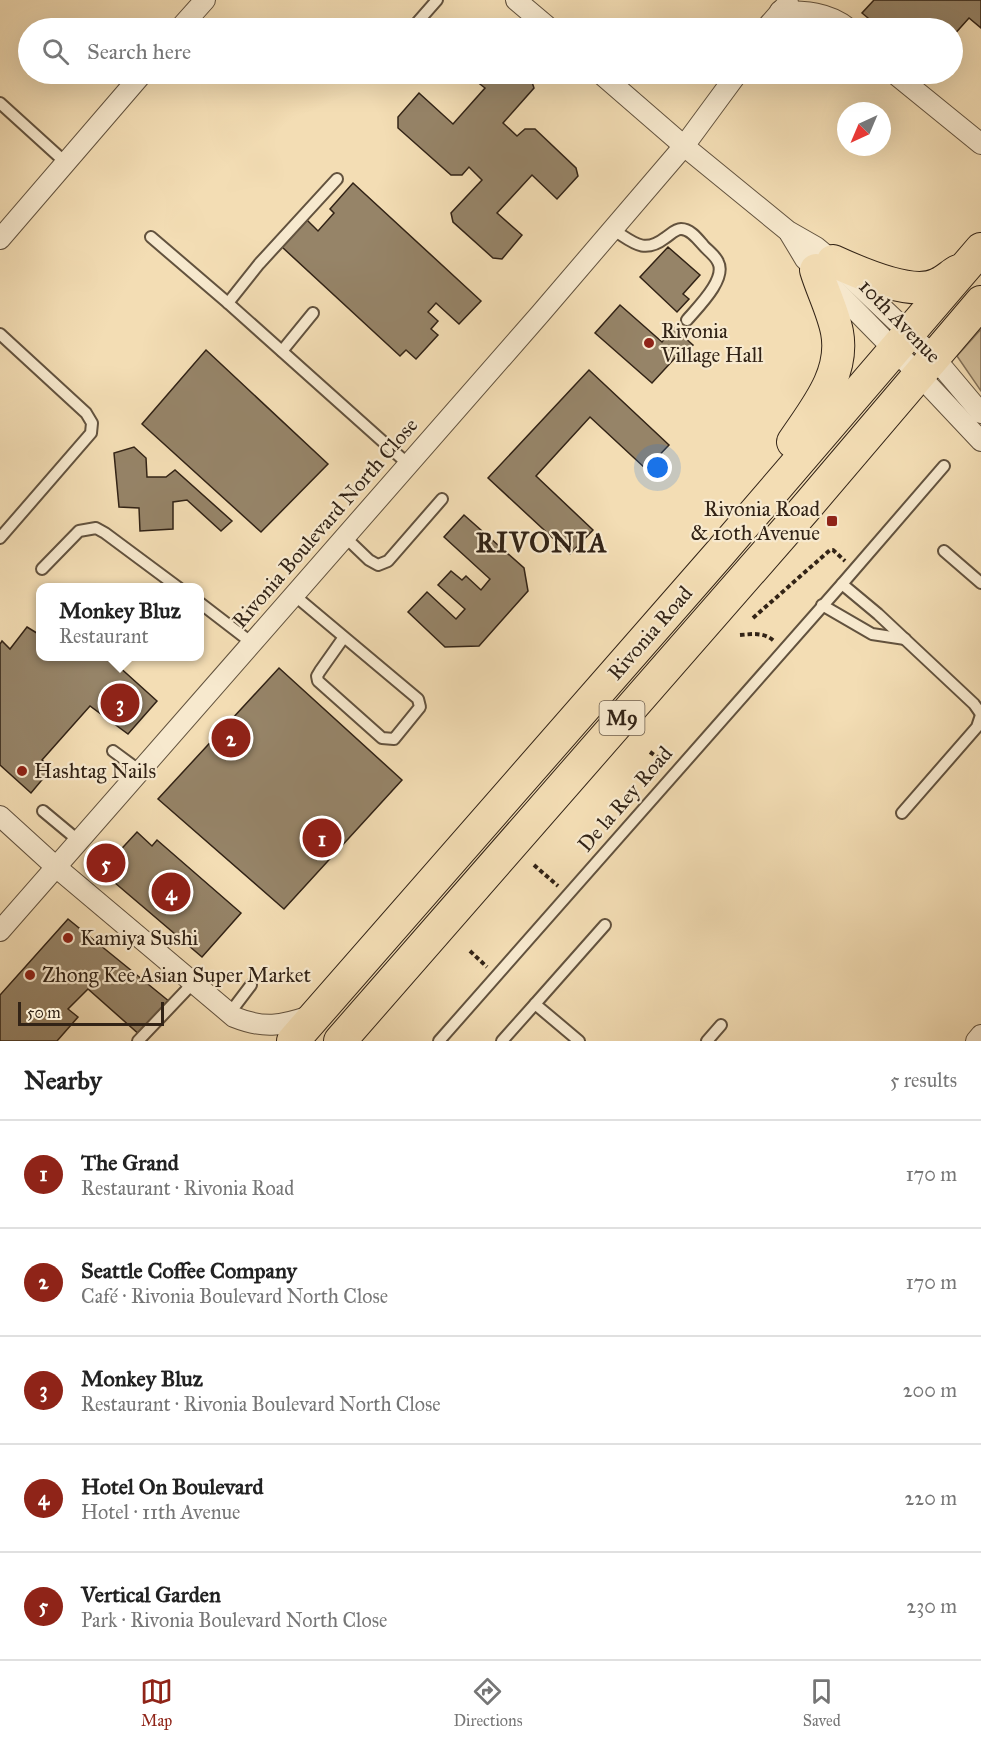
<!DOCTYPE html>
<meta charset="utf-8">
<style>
:root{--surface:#fff;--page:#f2f2f2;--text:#222;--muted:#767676;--line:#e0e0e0;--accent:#8f2418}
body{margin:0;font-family:"IM FELL Great Primer",serif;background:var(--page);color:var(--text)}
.compass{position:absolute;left:837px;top:102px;width:54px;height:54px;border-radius:50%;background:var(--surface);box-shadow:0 6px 24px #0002;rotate:224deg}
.scale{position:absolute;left:18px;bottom:15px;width:146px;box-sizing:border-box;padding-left:6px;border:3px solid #322316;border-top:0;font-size:16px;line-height:21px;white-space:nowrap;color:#322316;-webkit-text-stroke:4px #f7e9ce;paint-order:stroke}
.you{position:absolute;left:658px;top:468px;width:21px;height:21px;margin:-15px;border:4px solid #fff;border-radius:50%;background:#1a73e8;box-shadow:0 0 0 9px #1a73e833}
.badge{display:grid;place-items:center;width:39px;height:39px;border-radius:50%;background:var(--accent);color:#fff;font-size:20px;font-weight:700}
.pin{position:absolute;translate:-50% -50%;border:3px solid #fff;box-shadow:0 2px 6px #0006}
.popup{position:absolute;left:36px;top:583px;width:168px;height:78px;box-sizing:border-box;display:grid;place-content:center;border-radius:12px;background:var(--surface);filter:drop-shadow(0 2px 4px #0005);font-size:20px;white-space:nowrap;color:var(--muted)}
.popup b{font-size:22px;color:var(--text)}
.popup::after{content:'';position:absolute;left:50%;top:100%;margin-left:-12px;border:12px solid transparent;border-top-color:var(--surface)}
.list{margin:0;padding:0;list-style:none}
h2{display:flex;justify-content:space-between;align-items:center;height:78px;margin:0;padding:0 24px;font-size:26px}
h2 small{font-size:20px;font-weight:400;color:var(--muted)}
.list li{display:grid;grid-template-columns:39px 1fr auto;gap:18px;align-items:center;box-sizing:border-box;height:108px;padding:0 24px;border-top:2px solid var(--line)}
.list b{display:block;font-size:22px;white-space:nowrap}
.list p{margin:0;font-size:20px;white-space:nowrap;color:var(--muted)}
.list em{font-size:20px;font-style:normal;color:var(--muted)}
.icon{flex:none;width:33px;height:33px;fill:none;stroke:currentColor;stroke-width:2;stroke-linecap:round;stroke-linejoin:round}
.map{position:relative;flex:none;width:981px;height:1041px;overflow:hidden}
.search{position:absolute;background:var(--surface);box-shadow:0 6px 24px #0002;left:18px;right:18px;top:18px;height:66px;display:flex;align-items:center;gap:15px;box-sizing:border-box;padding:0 21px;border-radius:33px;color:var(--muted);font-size:22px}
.sheet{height:618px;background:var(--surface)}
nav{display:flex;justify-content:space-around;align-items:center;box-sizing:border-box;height:84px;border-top:2px solid var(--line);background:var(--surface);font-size:16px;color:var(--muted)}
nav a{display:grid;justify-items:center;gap:3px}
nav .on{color:var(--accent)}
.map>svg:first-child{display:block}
.green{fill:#d2bd99;stroke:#827058;stroke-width:1.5}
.building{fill:#968468;stroke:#322316;stroke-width:1.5}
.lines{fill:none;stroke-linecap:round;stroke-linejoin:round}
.lane-casing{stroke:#62523e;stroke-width:14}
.street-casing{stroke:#62523e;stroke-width:22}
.primary-casing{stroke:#322316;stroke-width:34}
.path{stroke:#322316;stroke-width:4;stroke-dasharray:4.5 3;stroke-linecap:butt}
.lane{stroke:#f7e9ce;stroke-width:10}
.street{stroke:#f7e9ce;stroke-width:20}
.primary{stroke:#f3ddb4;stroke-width:32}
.poi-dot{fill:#8f2418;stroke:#f7e9ce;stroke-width:2}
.labels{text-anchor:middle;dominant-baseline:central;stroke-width:4.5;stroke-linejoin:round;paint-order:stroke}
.shield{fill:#f7e9ce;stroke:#6d5e4d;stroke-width:1.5}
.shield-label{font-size:20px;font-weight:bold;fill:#322316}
.street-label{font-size:21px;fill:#322316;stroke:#f7e9ce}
.poi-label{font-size:21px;fill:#322316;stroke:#f7e9ce;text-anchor:start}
.district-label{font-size:27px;font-weight:bold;letter-spacing:1.5px;fill:#322316;stroke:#f7e9ce}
</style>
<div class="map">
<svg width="981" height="1041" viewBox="0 0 981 1041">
<rect width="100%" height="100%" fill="#f3ddb4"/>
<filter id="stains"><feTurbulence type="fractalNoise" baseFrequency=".00333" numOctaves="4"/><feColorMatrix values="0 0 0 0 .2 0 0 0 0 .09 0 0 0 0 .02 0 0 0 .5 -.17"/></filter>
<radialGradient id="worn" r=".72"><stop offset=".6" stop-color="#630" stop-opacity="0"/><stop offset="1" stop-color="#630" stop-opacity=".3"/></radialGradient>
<polygon class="green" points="981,329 981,391 957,356"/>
<g class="building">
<polygon points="874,0 981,0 981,28 969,18 952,37 952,28 880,28 862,13"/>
<polygon points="467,74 525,74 531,79 534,88 503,123 517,136 525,129 535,129 576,168 578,176 557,199 532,175 497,213 522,235 502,259 493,258 453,222 451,213 482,180 469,167 462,175 451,175 398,128 398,117 419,93 453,124 485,88"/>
<polygon points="353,183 481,301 459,324 436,303 428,312 438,321 431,329 438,335 416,359 406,350 400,356 282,247 307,220 318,231 334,213 330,209"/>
<polygon points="668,247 700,275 683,294 689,299 677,312 640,277"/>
<polygon points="620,305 662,342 674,328 693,345 679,361 675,358 652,383 595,333"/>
<polygon points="206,350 328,464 261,532 142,424"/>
<polygon points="589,370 669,445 646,469 590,417 536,476 593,530 570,554 488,478"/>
<polygon points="134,447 146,458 147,477 166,477 175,470 232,521 221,531 187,500 173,502 173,529 140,531 139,508 119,507 114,453"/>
<polygon points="464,515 524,568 528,591 479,646 445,647 408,612 427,592 456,619 465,609 438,585 451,571 462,580 466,576 481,590 490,579 444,537"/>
<polygon points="27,627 40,635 40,656 107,656 157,701 128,734 90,706 42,760 51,769 31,793 0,765 0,644 2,641 10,649"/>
<polygon points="279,668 402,780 284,909 158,799"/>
<polygon points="137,832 152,846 157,840 241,913 202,957 101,871"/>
<polygon points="68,919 170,1002 141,1036 88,989 68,1009 78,1017 57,1041 0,1041 0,995"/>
</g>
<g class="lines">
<defs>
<g id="lane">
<polyline points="415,25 437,0"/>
<polyline points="0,103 65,162"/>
<path d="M 612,229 C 632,241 643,255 665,238 C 670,235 675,229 681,229 C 690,229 697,238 703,245 C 707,250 715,255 718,262 C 727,279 698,307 687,320"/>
<polyline points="151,237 228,303 408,464"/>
<polyline points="228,303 259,264 337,179"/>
<polyline points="0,334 86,413 92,423 91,433 0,538"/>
<polyline points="282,351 313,313"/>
<polyline points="345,537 369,560 378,565 388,561 442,499"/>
<polyline points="944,551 981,583"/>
<polyline points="42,569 79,531 96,528 105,533 179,588"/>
<polyline points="842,584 878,614 974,704 981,714"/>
<polyline points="294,595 418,699 420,707 394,739 382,738 318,681 317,676 320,671 344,637"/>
<polyline points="200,603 252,643"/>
<polyline points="822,605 872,634 905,639"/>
<polyline points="113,751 140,771"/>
<polyline points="43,811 79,841"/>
<polyline points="902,813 977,727 981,715"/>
<polyline points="535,1004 605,925"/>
<polyline points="229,1014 251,985"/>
<polyline points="138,1041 193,983"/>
<polyline points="439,1041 842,584 944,466"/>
<polyline points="502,1041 535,1004 579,1041"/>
<polyline points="707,1041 721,1025"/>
</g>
<g id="street">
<polyline points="516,0 549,28"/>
<path d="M 780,11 C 805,11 828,12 848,28"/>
<polyline points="180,28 205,0"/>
<polyline points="766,28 788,3"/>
<polyline points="601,74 684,146 788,231 816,247 833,261 933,356 981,413"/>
<polyline points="895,74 981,144"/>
<polyline points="790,234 805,259 918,374 981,441"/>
<polyline points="0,239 142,74"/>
<path d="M 0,816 L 56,867 L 234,1017 C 264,1029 281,1026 310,1016"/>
<polyline points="0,931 541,313 684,146 737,74"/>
<polyline points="976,1041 981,1035"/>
</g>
<g id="primary">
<path d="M 833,261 C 857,272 912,297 938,284 C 945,281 951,275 958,271"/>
<path d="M 793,442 C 815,409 845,374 837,332 C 833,311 822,290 816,270"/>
<polyline points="293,1041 720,553 981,249"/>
<polyline points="340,1041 804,510 981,302"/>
</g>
</defs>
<use href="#lane" class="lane-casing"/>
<use href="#street" class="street-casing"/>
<use href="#primary" class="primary-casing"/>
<g class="path">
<polyline points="753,618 830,550 833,550 845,561"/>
<path d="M 740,635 C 753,634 764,632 774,641"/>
<polyline points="650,752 666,763"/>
<polyline points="534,865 558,886"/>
<polyline points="470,951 487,967"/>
</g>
<use href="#lane" class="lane"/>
<use href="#street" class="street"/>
<use href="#primary" class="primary"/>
</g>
<g class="poi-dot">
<circle cx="649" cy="343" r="6"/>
<rect x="826" y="515" width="12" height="12" rx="3"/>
<circle cx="22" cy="771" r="6"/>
<circle cx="68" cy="938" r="6"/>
<circle cx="30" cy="975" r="6"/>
</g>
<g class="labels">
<rect class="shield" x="599.5" y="701" width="45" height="34" rx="4.5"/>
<g class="shield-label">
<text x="622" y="718">M9</text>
</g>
<g class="street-label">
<text transform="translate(900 321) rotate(46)">10th Avenue</text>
<text transform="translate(325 523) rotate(-49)">Rivonia Boulevard North Close</text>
<text transform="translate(650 633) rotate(-49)">Rivonia Road</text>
<text transform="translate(625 799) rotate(-49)">De la Rey Road</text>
</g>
<g class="poi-label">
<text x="661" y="331">Rivonia<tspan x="661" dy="24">Village Hall</tspan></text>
<text x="820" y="509" text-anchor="end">Rivonia Road<tspan x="820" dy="24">&amp; 10th Avenue</tspan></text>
<text x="34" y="771">Hashtag Nails</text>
<text x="80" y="938">Kamiya Sushi</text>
<text x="42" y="975">Zhong Kee Asian Super Market</text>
</g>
<g class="district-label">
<text x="542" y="542">RIVONIA</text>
</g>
</g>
<rect width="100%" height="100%" filter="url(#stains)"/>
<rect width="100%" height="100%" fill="url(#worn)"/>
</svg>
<svg class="compass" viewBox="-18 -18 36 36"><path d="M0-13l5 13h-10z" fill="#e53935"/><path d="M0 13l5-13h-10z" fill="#767676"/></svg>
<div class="scale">50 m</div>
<div class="you"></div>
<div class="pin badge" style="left:322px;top:838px">1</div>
<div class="pin badge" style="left:231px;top:738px">2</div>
<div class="pin badge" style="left:120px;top:703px">3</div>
<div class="popup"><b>Monkey Bluz</b>Restaurant</div>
<div class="pin badge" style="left:171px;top:892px">4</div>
<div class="pin badge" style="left:106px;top:863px">5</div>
<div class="search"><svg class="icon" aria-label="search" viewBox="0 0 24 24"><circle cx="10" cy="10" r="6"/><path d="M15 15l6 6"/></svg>Search here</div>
</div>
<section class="sheet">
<h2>Nearby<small>5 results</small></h2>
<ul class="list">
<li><span class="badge">1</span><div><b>The Grand</b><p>Restaurant · Rivonia Road</p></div><em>170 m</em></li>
<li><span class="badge">2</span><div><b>Seattle Coffee Company</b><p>Café · Rivonia Boulevard North Close</p></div><em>170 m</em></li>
<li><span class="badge">3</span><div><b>Monkey Bluz</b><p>Restaurant · Rivonia Boulevard North Close</p></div><em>200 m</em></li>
<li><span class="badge">4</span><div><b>Hotel On Boulevard</b><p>Hotel · 11th Avenue</p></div><em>220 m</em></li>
<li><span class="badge">5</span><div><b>Vertical Garden</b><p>Park · Rivonia Boulevard North Close</p></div><em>230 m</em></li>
</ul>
</section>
<nav>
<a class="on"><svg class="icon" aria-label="map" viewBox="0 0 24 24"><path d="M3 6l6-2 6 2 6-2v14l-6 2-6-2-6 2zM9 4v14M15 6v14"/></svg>Map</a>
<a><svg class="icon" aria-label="directions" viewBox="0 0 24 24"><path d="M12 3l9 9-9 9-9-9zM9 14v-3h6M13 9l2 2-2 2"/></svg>Directions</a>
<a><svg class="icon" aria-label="saved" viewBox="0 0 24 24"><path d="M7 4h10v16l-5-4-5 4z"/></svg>Saved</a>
</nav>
